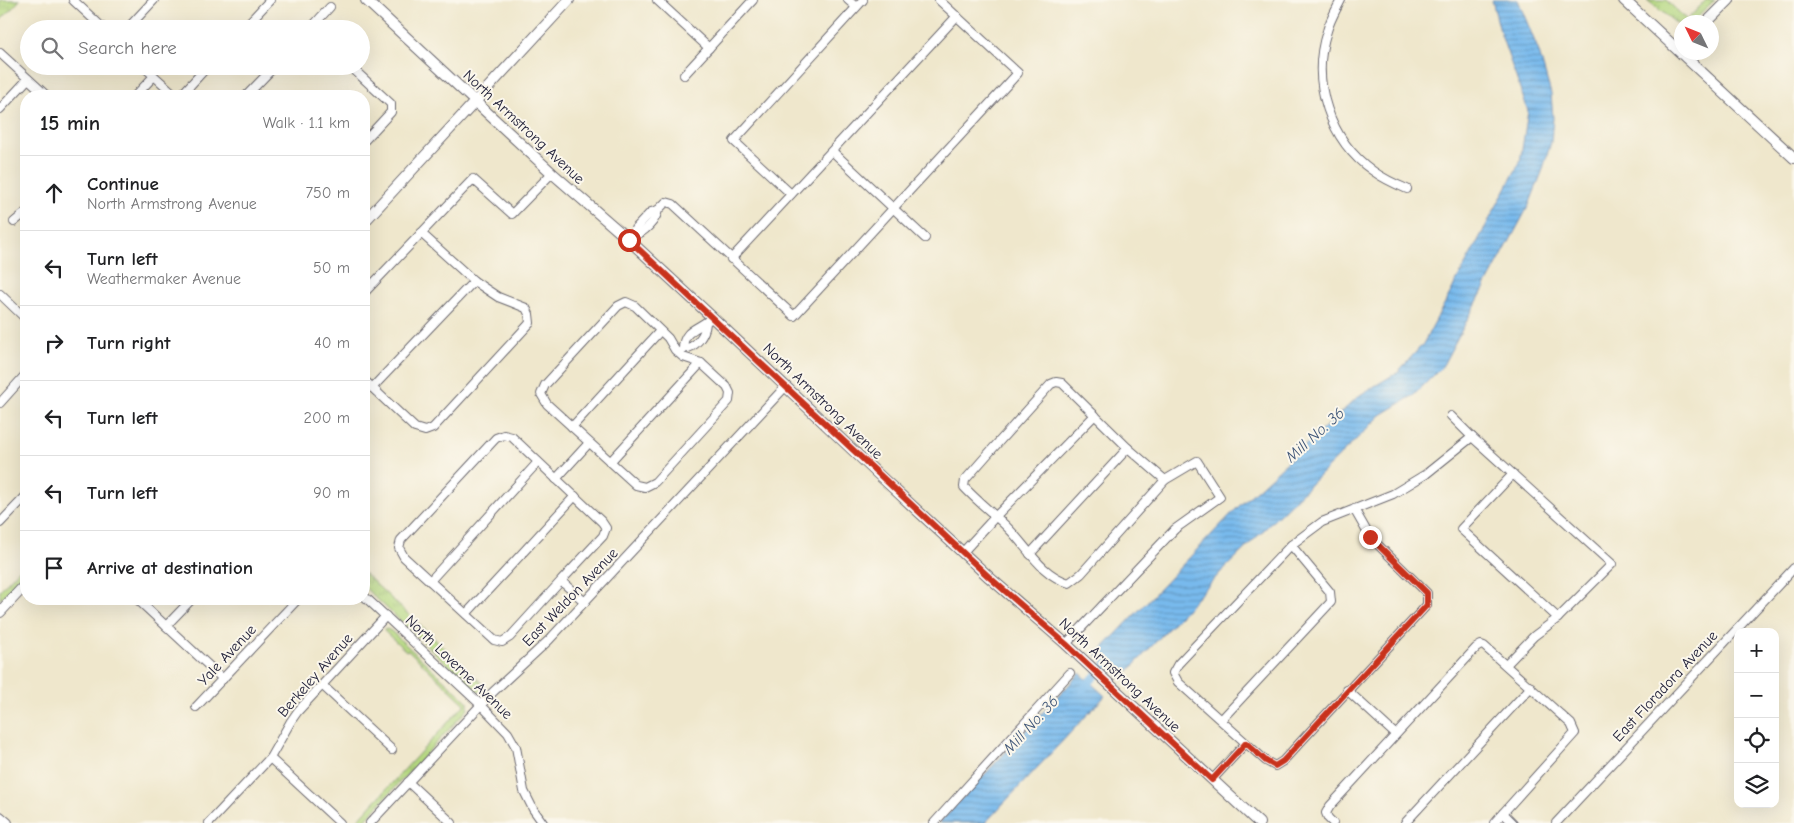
<!DOCTYPE html>
<meta charset="utf-8">
<style>
:root{--surface:#fff;--page:#f2f2f2;--text:#202124;--muted:#757577;--line:#e0e0e0}
body{margin:0;font-family:"Comic Neue",sans-serif;background:var(--page);color:var(--text)}
.controls{position:absolute;right:15px;bottom:15px;display:grid;overflow:hidden;border-radius:10px;box-shadow:0 5px 20px #0002}
.controls button{width:45px;height:45px;display:grid;place-items:center;padding:0;border:0;border-bottom:1px solid var(--line);background:var(--surface);color:var(--text);font:25px sans-serif}
.compass{position:absolute;left:1674px;top:15px;width:45px;height:45px;border-radius:50%;background:var(--surface);box-shadow:0 5px 20px #0002;rotate:313deg}
.stop{position:absolute;width:15px;height:15px;margin:-11px;border:4px solid #c8321e;border-radius:50%;background:#fff}
.stop.end{background:#c8321e;border-color:#fff;box-shadow:0 1px 5px #0008}
.list{margin:0;padding:0;list-style:none}
h2{display:flex;justify-content:space-between;align-items:center;height:65px;margin:0;padding:0 20px;font-size:21px}
h2 small{font-size:16px;font-weight:400;color:var(--muted)}
.list li{display:grid;grid-template-columns:32px 1fr auto;gap:15px;align-items:center;box-sizing:border-box;height:75px;padding:0 20px;border-top:1px solid var(--line)}
.list b{display:block;font-size:19px;white-space:nowrap}
.list p{margin:0;font-size:16px;white-space:nowrap;color:var(--muted)}
.list em{font-size:16px;font-style:normal;color:var(--muted)}
.icon{flex:none;width:28px;height:28px;fill:none;stroke:currentColor;stroke-width:2;stroke-linecap:round;stroke-linejoin:round}
.map{position:relative;flex:none;width:1794px;height:823px;overflow:hidden}
.search{position:absolute;background:var(--surface);box-shadow:0 5px 20px #0002;left:20px;top:20px;width:350px;height:55px;display:flex;align-items:center;gap:12px;box-sizing:border-box;padding:0 18px;border-radius:28px;color:var(--muted);font-size:19px}
.panel{position:absolute;background:var(--surface);box-shadow:0 5px 20px #0002;left:20px;top:90px;width:350px;height:515px;border-radius:20px}
.map>svg:first-child{display:block}
.grass{fill:url(#grass-tufts);stroke:#6b7c5d}
.water{fill:url(#water-rules);stroke:#4d6e94}
.lines{fill:none;stroke-linecap:round;stroke-linejoin:round}
.canal{stroke:#78baed;stroke-width:8}
.street-casing{stroke:#6a676e;stroke-width:10}
.secondary-casing{stroke:#6a676e;stroke-width:12}
.street{stroke:#fff;stroke-width:8}
.secondary{stroke:#fff;stroke-width:10}
.route{stroke:#c8321e;stroke-width:6}
.labels{text-anchor:middle;dominant-baseline:central;stroke-width:4;stroke-linejoin:round;paint-order:stroke}
.street-label{font-size:15px;fill:#22223b;stroke:#fbf7ec}
.water-label{font-size:16px;font-style:italic;fill:#405779;stroke:#fbf7ec}
</style>
<div class="map">
<svg width="1794" height="823" viewBox="0 0 1794 823">
<defs>
<pattern id="grass-tufts" width="24" height="20" patternUnits="userSpaceOnUse" patternTransform="scale(1.25)"><rect width="24" height="20" fill="#b4d77f"/><path d="M3 7l-1-3M5 7V3M7 7l1-3M15 17l-1-3M17 17v-4M19 17l1-3" fill="none" stroke="#9ab86f"/></pattern>
<pattern id="water-rules" width="6" height="5" patternUnits="userSpaceOnUse" patternTransform="scale(1.25)"><rect width="6" height="5" fill="#78baed"/><path d="M0 2.5h6" fill="none" stroke="#6297c1"/></pattern>
</defs>
<rect width="100%" height="100%" fill="#fbf7ec"/>
<filter id="ink" filterUnits="userSpaceOnUse"><feTurbulence type="fractalNoise" baseFrequency=".02" numOctaves="2"/><feDisplacementMap in="SourceGraphic" scale="10" xChannelSelector="R" yChannelSelector="G"/><feConvolveMatrix kernelMatrix="1 2 1 2 8 2 1 2 1" color-interpolation-filters="sRGB"/></filter>
<filter id="wash" filterUnits="userSpaceOnUse"><feTurbulence type="fractalNoise" baseFrequency=".0096" numOctaves="4" result="noise"/><feDisplacementMap in="SourceGraphic" scale="20" xChannelSelector="R" yChannelSelector="G"/><feGaussianBlur stdDeviation="1.12" result="paint"/><feColorMatrix in="noise" values="0 0 0 0 0 0 0 0 0 0 0 0 0 0 0 0 0 1.4 0 .05"/><feComposite in="paint" operator="in"/></filter>
<g filter="url(#wash)">
<rect width="100%" height="100%" fill="#efe7cc"/>
<g class="grass">
<polygon points="0,0 20,0 0,21"/>
<polygon points="1647,0 1666,0 1687,20 1706,0 1715,0 1693,22 1682,22 1681,27"/>
<polygon points="26,562 26,571 0,600 0,590"/>
<polygon points="364,573 487,688 483,692 477,692 364,587"/>
<polygon points="387,629 391,631 468,702 468,709 362,823 355,823 465,704 408,650 406,651 383,630"/>
</g>
<g class="water">
<polygon points="1492,0 1518,0 1539,52 1551,94 1553,118 1551,142 1542,172 1529,205 1451,350 1442,367 1414,395 1381,415 1220,573 1121,679 1096,655 1236,509 1360,395 1398,372 1423,344 1520,162 1528,111 1501,35"/>
<polygon points="1080,673 1105,696 985,823 939,823"/>
</g>
<g class="lines">
<polyline class="canal" points="1083,689 1112,658"/>
</g>
</g>
<g filter="url(#ink)">
<g class="lines">
<defs>
<g id="street">
<polyline points="73,0 104,29"/>
<polyline points="657,0 709,48"/>
<polyline points="848,0 856,7"/>
<path d="M 1341,0 C 1336,10 1330,20 1327,31 C 1310,82 1330,141 1373,171 C 1384,179 1395,184 1407,189"/>
<polyline points="127,29 154,0"/>
<polyline points="243,29 270,0"/>
<polyline points="310,29 330,7"/>
<polyline points="0,53 47,96"/>
<polyline points="143,66 172,92 178,95 184,92 208,66"/>
<polyline points="350,66 391,104 391,112 364,141"/>
<polyline points="684,75 753,0"/>
<polyline points="135,96 154,76"/>
<polyline points="246,96 275,66"/>
<polyline points="0,109 28,79"/>
<polyline points="832,151 925,238"/>
<polyline points="791,194 734,141 863,0"/>
<polyline points="14,222 26,212"/>
<polyline points="421,233 474,281"/>
<path d="M 633,236 C 644,233 656,221 658,210"/>
<polyline points="629,240 633,236 635,229 651,212 658,210 666,202 673,204 794,316 1018,73 939,0"/>
<polyline points="731,259 957,16"/>
<polyline points="364,293 473,179 512,214 552,173"/>
<polyline points="0,294 26,319"/>
<polygon points="626,302 635,306 668,338 675,350 683,357 701,363 727,387 730,393 729,401 655,482 645,487 636,485 547,404 541,394 545,385 618,306"/>
<path d="M 706,323 C 705,335 696,348 683,349 C 683,328 701,329 712,317"/>
<polyline points="364,380 415,428 425,431 433,428 530,323 529,314 526,308 498,297 474,281 372,388"/>
<path d="M 1056,382 L 1062,383 L 1128,448 L 1165,480 L 1081,574 L 1069,583 C 1041,575 1028,548 1009,529 C 995,515 978,502 964,487 L 965,480 L 987,455 L 1051,384 Z"/>
<polyline points="0,403 26,374"/>
<polyline points="1451,416 1472,437 1612,564 1558,618 1534,636 1506,665"/>
<polyline points="572,427 660,331"/>
<polyline points="610,462 701,363"/>
<polyline points="1513,474 1461,529 1558,618"/>
<polyline points="556,479 589,443"/>
<polyline points="1354,509 1370,537 1427,593 1427,605 1283,761 1275,766 1266,761 1178,682 1173,673 1178,664 1291,545 1322,522 1393,494 1426,474 1472,437"/>
<polyline points="0,523 26,496"/>
<polyline points="963,552 996,516 1095,415"/>
<polyline points="1030,554 1128,448"/>
<polyline points="430,581 538,462"/>
<polyline points="561,581 603,536 606,528 602,522 512,437 504,435 496,438 401,540 399,548 404,557 494,640 502,642 510,637 561,581 585,602"/>
<polyline points="364,596 481,705 508,733 516,747 524,791 533,809 543,823"/>
<polyline points="137,599 223,679"/>
<polyline points="466,614 575,496"/>
<polyline points="166,626 192,599"/>
<polyline points="1066,644 1175,529 1220,497 1197,461 1165,480"/>
<polyline points="322,685 392,750"/>
<polyline points="1347,690 1395,734"/>
<polyline points="196,707 298,599"/>
<polyline points="1221,720 1331,602 1330,592 1291,545"/>
<polyline points="270,758 340,823"/>
<polyline points="1212,780 1246,743"/>
<polyline points="408,782 452,823"/>
<polyline points="1503,813 1513,823"/>
<polyline points="209,823 270,758 291,721 298,711 386,616"/>
<polyline points="370,823 493,692 549,640 786,386"/>
<polyline points="934,823 1070,673"/>
<polyline points="1333,823 1328,818 1326,813 1330,806 1476,648 1481,645 1484,646 1571,724 1575,733 1494,823"/>
<polyline points="1405,823 1531,687"/>
<polyline points="1556,823 1794,568"/>
</g>
<g id="secondary">
<polyline points="366,0 552,173 629,240 712,317 878,474 989,577 1066,644 1259,823"/>
<polyline points="1624,0 1794,158"/>
<polyline points="1707,22 1729,0"/>
<polyline points="364,222 569,0"/>
<polyline points="0,612 26,584"/>
<polyline points="0,817 7,823"/>
</g>
</defs>
<use href="#street" class="street-casing"/>
<use href="#secondary" class="secondary-casing"/>
<use href="#street" class="street"/>
<use href="#secondary" class="secondary"/>
</g>
</g>
<g class="lines" filter="url(#ink)">
<polyline class="route" points="629,240 913,506 989,577 1066,644 1212,780 1246,743 1266,761 1275,766 1283,761 1427,605 1427,593 1370,537"/>
</g>
<g class="labels">
<g class="street-label">
<text transform="translate(524 127) rotate(43)">North Armstrong Avenue</text>
<text transform="translate(823 401) rotate(44)">North Armstrong Avenue</text>
<text transform="translate(570 597) rotate(-46)">East Weldon Avenue</text>
<text transform="translate(227 655) rotate(-47)">Yale Avenue</text>
<text transform="translate(459 667) rotate(44)">North Laverne Avenue</text>
<text transform="translate(315 675) rotate(-49)">Berkeley Avenue</text>
<text transform="translate(1120 675) rotate(43)">North Armstrong Avenue</text>
<text transform="translate(1665 686) rotate(-47)">East Floradora Avenue</text>
</g>
<g class="water-label">
<text transform="translate(1315 435) rotate(-42)">Mill No. 36</text>
<text transform="translate(1031 725) rotate(-47)">Mill No. 36</text>
</g>
</g>
</svg>
<div class="controls">
<button>+</button>
<button>−</button>
<button><svg class="icon" aria-label="locate" viewBox="0 0 24 24"><circle cx="12" cy="12" r="6"/><path d="M12 2v4M12 18v4M2 12h4M18 12h4"/></svg></button>
<button><svg class="icon" aria-label="layers" viewBox="0 0 24 24"><path d="M12 4l9 5-9 5-9-5zM3 14l9 5 9-5"/></svg></button>
</div>
<svg class="compass" viewBox="-18 -18 36 36"><path d="M0-13l5 13h-10z" fill="#e53935"/><path d="M0 13l5-13h-10z" fill="#757577"/></svg>
<div class="stop" style="left:629px;top:240px"></div>
<div class="stop end" style="left:1370px;top:537px"></div>
<div class="search"><svg class="icon" aria-label="search" viewBox="0 0 24 24"><circle cx="10" cy="10" r="6"/><path d="M15 15l6 6"/></svg>Search here</div>
<section class="panel">
<h2>15 min<small>Walk · 1.1 km</small></h2>
<ul class="list">
<li><svg class="icon" aria-label="ahead" viewBox="0 0 24 24"><path d="M12 20V5M6 11l6-6 6 6"/></svg><div><b>Continue</b><p>North Armstrong Avenue</p></div><em>750 m</em></li>
<li><svg class="icon" aria-label="left" viewBox="0 0 24 24"><path d="M17 20v-9H6M10 6l-5 5 5 5"/></svg><div><b>Turn left</b><p>Weathermaker Avenue</p></div><em>50 m</em></li>
<li><svg class="icon" aria-label="right" viewBox="0 0 24 24"><path d="M7 20v-9h11M14 6l5 5-5 5"/></svg><div><b>Turn right</b></div><em>40 m</em></li>
<li><svg class="icon" aria-label="left" viewBox="0 0 24 24"><path d="M17 20v-9H6M10 6l-5 5 5 5"/></svg><div><b>Turn left</b></div><em>200 m</em></li>
<li><svg class="icon" aria-label="left" viewBox="0 0 24 24"><path d="M17 20v-9H6M10 6l-5 5 5 5"/></svg><div><b>Turn left</b></div><em>90 m</em></li>
<li><svg class="icon" aria-label="arrive" viewBox="0 0 24 24"><path d="M6 21V4h12l-3 4 3 4H6"/></svg><div><b>Arrive at destination</b></div></li>
</ul>
</section>
</div>
